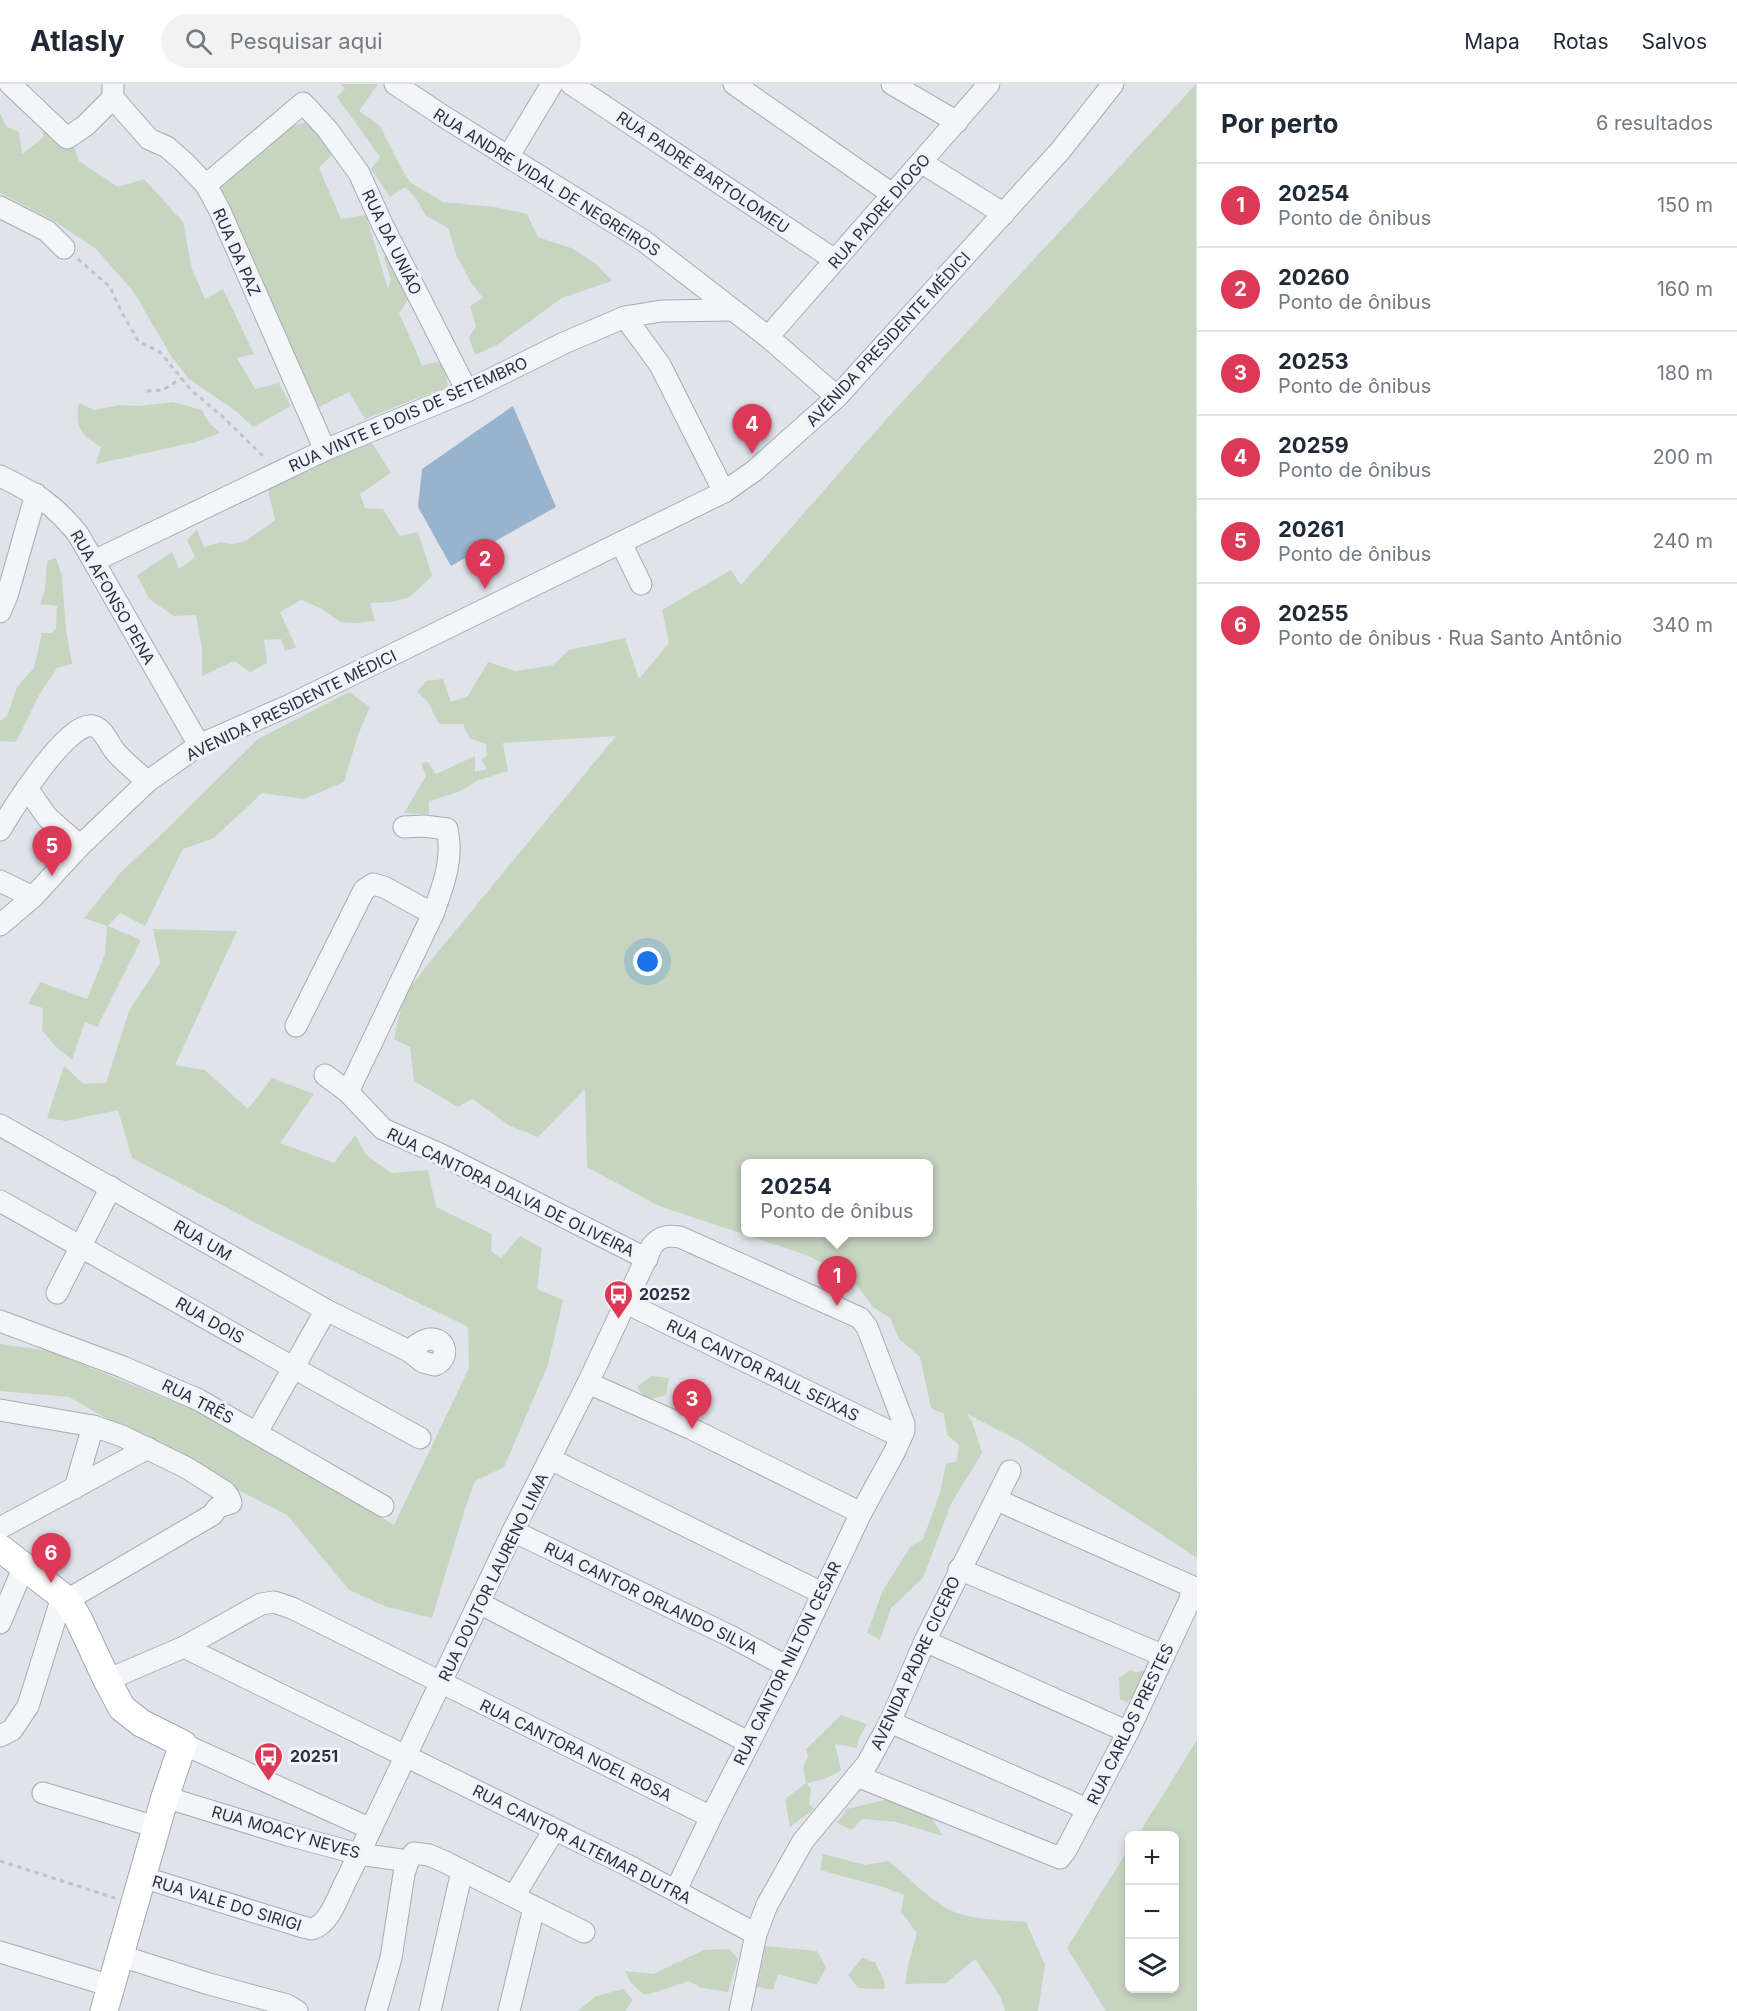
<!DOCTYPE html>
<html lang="pt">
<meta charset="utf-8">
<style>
:root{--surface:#fff;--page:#f2f2f3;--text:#1f2937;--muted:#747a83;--line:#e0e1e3;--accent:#db3956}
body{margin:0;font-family:Inter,sans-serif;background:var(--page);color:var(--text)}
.controls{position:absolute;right:18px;bottom:18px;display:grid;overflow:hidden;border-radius:9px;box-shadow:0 3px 9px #0003}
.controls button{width:54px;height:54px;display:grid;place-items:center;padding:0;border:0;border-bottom:2px solid var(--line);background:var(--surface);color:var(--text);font:30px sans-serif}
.you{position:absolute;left:648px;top:878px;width:21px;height:21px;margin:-15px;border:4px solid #fff;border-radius:50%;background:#1a73e8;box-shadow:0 0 0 9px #1a73e833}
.badge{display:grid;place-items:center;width:39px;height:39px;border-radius:50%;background:var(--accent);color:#fff;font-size:20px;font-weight:700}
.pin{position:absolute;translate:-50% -50px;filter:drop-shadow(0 2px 3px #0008)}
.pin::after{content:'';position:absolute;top:32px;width:21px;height:18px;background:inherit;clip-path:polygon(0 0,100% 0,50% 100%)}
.popup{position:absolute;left:741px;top:1075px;width:192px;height:78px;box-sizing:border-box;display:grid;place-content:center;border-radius:9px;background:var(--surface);filter:drop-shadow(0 2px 4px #0005);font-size:20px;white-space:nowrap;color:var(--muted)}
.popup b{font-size:22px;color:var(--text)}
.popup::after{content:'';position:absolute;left:50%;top:100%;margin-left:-12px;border:12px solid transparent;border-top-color:var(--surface)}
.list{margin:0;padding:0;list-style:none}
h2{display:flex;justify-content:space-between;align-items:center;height:78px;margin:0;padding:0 24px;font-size:26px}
h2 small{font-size:20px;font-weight:400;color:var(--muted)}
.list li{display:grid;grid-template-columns:39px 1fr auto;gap:18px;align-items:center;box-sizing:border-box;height:84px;padding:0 24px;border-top:2px solid var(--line)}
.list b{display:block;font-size:22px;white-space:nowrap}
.list p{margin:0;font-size:20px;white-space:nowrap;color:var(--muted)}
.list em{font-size:20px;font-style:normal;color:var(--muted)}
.icon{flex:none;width:33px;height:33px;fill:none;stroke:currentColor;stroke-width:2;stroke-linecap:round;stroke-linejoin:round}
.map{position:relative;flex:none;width:1197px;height:1927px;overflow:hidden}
header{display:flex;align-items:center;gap:36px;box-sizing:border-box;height:84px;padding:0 30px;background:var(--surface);border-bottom:2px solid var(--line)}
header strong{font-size:28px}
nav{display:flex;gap:33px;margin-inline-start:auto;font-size:21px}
.search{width:420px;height:54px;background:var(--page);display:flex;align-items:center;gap:15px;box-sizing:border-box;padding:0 21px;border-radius:33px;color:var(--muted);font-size:22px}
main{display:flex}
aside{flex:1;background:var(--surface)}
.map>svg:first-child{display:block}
.green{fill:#c6d5c0;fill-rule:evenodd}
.water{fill:#98b3ce}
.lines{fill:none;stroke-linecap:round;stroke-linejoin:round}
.minor-casing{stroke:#a5abb5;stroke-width:23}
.major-casing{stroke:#9ea9b7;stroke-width:29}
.path{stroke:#bec2c9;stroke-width:3;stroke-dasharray:4.5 4.5;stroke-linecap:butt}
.minor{stroke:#f3f5f8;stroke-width:21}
.major{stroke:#fff;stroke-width:27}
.labels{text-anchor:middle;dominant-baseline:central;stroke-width:6;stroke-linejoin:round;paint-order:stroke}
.street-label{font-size:16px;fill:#273244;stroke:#f0f3f8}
.poi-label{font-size:16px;font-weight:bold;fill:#273244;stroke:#f0f3f8;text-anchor:start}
</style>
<header>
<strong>Atlasly</strong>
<div class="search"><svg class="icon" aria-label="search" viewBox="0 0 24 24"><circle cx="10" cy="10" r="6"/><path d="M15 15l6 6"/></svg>Pesquisar aqui</div>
<nav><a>Mapa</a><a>Rotas</a><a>Salvos</a></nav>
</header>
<main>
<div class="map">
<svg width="1197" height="1927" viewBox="0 0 1197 1927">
<rect width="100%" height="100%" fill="#e0e4ea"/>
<g class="green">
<polygon points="341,0 378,0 359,27 380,42 404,89 411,99 443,118 495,123 527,130 538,153 574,165 597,181 612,197 562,214 497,261 475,271 469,254 476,242 470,222 483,214 472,200 457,173 448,144 426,132 416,114 405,103 390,113 371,85 380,73 337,13 345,5"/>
<path d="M 1196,0 L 1197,1474 L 1018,1356 L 967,1330 L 972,1337 L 982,1369 L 951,1420 L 923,1494 L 891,1524 L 880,1556 L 867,1549 L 883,1506 L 911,1462 L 923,1455 L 940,1409 L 946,1380 L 957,1377 L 959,1361 L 947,1351 L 944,1330 L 931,1324 L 920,1273 L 899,1255 L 890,1234 L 873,1223 L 850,1192 L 806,1171 L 659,1122 L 587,1083 L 585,1005 L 538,1053 L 510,1042 L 472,1015 L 458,1023 L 414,997 L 410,963 L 394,955 L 404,911 L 436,870 L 616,652 L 503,659 L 508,687 L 479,696 L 458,708 L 429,717 L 429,730 L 404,729 L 426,692 L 421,679 L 428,678 L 436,690 L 475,672 L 475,688 L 487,685 L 481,675 L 487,672 L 486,660 L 469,654 L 463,640 L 439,640 L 428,618 L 417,608 L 426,597 L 443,595 L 451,618 L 468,612 L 488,578 L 516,587 L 553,581 L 569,566 L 625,554 L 639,595 L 669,559 L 662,526 L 731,486 L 741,501 L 890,331 ZM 746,1080 L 928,1080 L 928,1148 L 746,1148 Z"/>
<polygon points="0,29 7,43 19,48 22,70 44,53 42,42 73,61 79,77 118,103 144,95 183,138 192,185 205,215 223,205 254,270 237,274 255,305 279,299 291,322 253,343 237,328 189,295 171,272 133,207 96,165 54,137 0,109"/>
<polygon points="311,37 331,59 332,71 319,84 341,135 366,131 388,205 391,196 384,174 390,165 412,210 399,229 422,281 443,277 448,302 365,335 349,308 315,325 210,102 274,47"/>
<path d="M 173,318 L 202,326 L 209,339 L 220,349 L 196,358 L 96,380 L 101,363 C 81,351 74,343 79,319 L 94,326 L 120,321 L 140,322 Z"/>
<path d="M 372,359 L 391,389 L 360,410 L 365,424 L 383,425 L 400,452 L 418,448 L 432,492 L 410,513 L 390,518 L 370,519 L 375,537 L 356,539 L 341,538 L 320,524 L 301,516 L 280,528 L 296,563 L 285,567 L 281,555 L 264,556 L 267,579 L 250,588 L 234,577 L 202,592 L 202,564 L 196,531 L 174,532 L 149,515 L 137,491 L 172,468 L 179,485 L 195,473 L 187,456 L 197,445 L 204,463 L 221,458 C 241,466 259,447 275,436 L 267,402 Z"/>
<polygon points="56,474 62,492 66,545 72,580 57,584 39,611 16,658 0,657 0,637 7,632 17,603 34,584 42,549 52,549 56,545 57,522 40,520 45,506 47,477"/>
<polygon points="349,608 370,623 358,651 344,698 304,715 262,709 214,754 183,765 145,842 120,829 108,842 141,856 97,943 85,938 72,976 54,961 42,946 43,924 28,920 40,898 87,915 105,870 107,842 84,834 122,787 167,745 258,655"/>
<polygon points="153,845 237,847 175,981 205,986 248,1025 272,994 314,1010 280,1059 334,1079 355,1051 366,1071 392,1089 428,1086 436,1123 492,1150 491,1167 501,1174 520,1152 542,1164 537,1205 563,1216 548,1281 504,1383 475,1397 465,1425 432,1534 387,1523 349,1506 287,1431 182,1378 69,1313 0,1307 0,1260 50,1267 213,1334 394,1441 469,1284 468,1243 273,1148 132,1074 118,1026 66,1037 47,1034 64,982 84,1000 106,999 129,927 160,879"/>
<polygon points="651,1292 669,1294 666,1311 647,1316 637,1303"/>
<polygon points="1130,1586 1137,1588 1143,1586 1146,1598 1127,1618 1120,1615 1119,1594"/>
<polygon points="841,1631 867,1640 859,1654 857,1664 835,1660 841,1686 825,1695 807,1699 811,1705 809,1720 814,1725 790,1743 785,1715 806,1699 803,1683 808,1672 806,1665"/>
<polygon points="1197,1656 1197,1927 1106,1927 1067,1864 1129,1764 1130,1904 1174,1904 1174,1752 1138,1751"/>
<path d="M 888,1715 C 919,1724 926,1722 943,1752 L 896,1738 L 862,1735 L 852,1746 L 837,1739 L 847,1725 Z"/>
<path d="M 823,1770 L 865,1781 L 889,1777 C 904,1790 935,1820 952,1827 C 975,1836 1001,1836 1026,1838 L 1045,1881 L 1038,1927 L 1005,1927 L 1000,1912 L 975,1875 L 946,1899 L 905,1900 L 908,1881 L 917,1849 L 901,1828 L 904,1811 L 883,1803 L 820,1786 Z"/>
<polygon points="765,1862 817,1867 826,1883 817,1901 778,1890 773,1906 757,1903"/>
<polygon points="729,1865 738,1875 728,1908 701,1904 689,1897 650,1910 643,1910 631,1899 625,1887 653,1890 704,1866"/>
<polygon points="862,1874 875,1878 885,1899 884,1905 858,1904 848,1891"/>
<polygon points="623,1905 633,1916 625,1927 578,1927 596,1912"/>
</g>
<polygon class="water" points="513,322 556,423 451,482 418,423 422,385"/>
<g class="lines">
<defs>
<g id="minor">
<polyline points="10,0 67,54 85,42 113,14"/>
<polyline points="113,0 113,14 149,55 167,63 184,78 206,101 219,125 325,366"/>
<polyline points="395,0 446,34 644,157 768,253 837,313"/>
<polyline points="571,0 835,176"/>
<polyline points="734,0 892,110"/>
<polyline points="892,0 957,38"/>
<polyline points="508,73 552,0"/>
<polyline points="921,78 1004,130"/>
<polyline points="206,101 303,19 327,45 359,89 383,142 467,307"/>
<polyline points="0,123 47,147 64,164"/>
<polyline points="625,233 660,281 724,408"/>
<polyline points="768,253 989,0"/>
<path d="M 0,392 C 36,410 52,418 78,450 L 199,661"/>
<polyline points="621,459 641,500"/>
<polyline points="94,477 325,366 467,307 564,259 625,233 661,227 733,226"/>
<polyline points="0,528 7,512 36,410"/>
<polyline points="27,704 47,733 80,762"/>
<path d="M 404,743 L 424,742 L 447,745 C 454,775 443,802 433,830"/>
<path d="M 0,746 C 12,726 68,636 93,642 C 103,644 108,658 114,666 C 123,678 137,687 147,698"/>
<polyline points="0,797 33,813"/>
<polyline points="0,841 33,813 80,762 147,698 199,661 290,621 724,408 754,387 837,313 1060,67 1113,0"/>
<polyline points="296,942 364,806 373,800 384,803 433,830 348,1008"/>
<polyline points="325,991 348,1008 383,1045 442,1071 647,1175"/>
<path d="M 0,1041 L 326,1226 L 409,1267 L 423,1278 L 435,1281 C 450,1275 447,1254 430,1255 C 422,1256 415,1262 409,1267"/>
<path d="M 0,1117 C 140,1196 279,1277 420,1354"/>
<polyline points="57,1209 111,1103"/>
<polyline points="626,1219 901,1353"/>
<polyline points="0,1237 123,1283 199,1316 383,1422"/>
<polyline points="588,1299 692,1345 861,1429"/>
<polyline points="0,1326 93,1342 122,1352 187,1384 225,1408 229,1413 231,1419 218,1423 212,1431 67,1516"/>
<polyline points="257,1348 326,1226"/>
<polyline points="550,1375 822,1509"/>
<polyline points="75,1404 93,1342"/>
<polyline points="0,1444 148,1364"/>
<polyline points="513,1447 730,1552 788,1583"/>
<polyline points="959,1485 1164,1572"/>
<polyline points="479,1519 748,1658"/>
<polyline points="0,1539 24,1482"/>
<polyline points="925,1557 1128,1648"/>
<polyline points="184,1563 627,1781 756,1850"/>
<polyline points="107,1596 184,1563 261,1520 274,1518 292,1524 711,1733"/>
<polyline points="890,1638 1087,1725"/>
<polyline points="0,1652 12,1646 28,1622 62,1513"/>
<polyline points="183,1660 371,1745"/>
<polyline points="857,1692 1060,1774 1066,1766 1128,1648 1189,1518 1193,1503 997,1416"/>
<polyline points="43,1709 156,1743"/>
<polyline points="165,1713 288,1751 359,1770 408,1777"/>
<path d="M 142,1793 L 303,1843 L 312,1845 C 330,1840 338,1812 346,1797 L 513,1447 L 588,1299 L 652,1162 C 660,1152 668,1151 680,1153 L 860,1234 L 867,1243 L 904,1340 L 904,1347 L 894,1369 L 861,1429 L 788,1583 L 711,1733 L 676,1806"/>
<polyline points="514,1812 554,1746"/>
<polyline points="0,1868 111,1902"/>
<polyline points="121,1872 209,1900 287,1921 297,1927"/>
<polyline points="376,1927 391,1874 404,1790 408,1777 414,1769 429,1771 443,1777 584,1848"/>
<polyline points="430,1927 462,1787"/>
<polyline points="509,1927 534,1824"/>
<polyline points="740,1927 756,1850 767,1821 803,1757 867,1680 890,1638 925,1557 1010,1387"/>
</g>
<polyline id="major" points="0,1464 67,1516 78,1534 107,1596 122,1624 141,1639 183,1660 165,1713 104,1927"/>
</defs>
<use href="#minor" class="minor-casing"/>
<use href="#major" class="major-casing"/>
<g class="path">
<polyline points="78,175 110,203 122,229 139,258 160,268 191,306 222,332 265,374"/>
<polyline points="147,307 163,306 182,294"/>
<polyline points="0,1777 115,1814"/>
</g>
<use href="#minor" class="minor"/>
<use href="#major" class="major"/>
</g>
<defs>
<symbol id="bus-pin" viewBox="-11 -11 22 30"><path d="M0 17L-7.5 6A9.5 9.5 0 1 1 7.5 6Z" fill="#db3956" stroke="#f0f3f8"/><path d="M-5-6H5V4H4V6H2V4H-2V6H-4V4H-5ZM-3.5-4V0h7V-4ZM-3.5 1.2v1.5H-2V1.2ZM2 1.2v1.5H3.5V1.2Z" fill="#fff"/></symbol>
</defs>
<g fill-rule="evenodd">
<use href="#bus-pin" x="602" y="1194" width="33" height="45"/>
<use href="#bus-pin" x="252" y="1656" width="33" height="45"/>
</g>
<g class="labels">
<g class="street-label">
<text transform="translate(703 88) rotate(34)">RUA PADRE BARTOLOMEU</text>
<text transform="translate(547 98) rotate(32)">RUA ANDRE VIDAL DE NEGREIROS</text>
<text transform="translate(879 127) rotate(-49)">RUA PADRE DIOGO</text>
<text transform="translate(392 158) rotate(64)">RUA DA UNIÃO</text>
<text transform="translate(237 168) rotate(66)">RUA DA PAZ</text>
<text transform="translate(888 255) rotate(-47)">AVENIDA PRESIDENTE MÉDICI</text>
<text transform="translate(408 330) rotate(-24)">RUA VINTE E DOIS DE SETEMBRO</text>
<text transform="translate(113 513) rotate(60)">RUA AFONSO PENA</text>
<text transform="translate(291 621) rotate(-26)">AVENIDA PRESIDENTE MÉDICI</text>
<text transform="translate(511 1108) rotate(26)">RUA CANTORA DALVA DE OLIVEIRA</text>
<text transform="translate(203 1156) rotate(30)">RUA UM</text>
<text transform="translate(210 1236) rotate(30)">RUA DOIS</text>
<text transform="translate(763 1286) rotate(26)">RUA CANTOR RAUL SEIXAS</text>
<text transform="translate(198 1317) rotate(27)">RUA TRÊS</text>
<text transform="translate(493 1493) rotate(-64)">RUA DOUTOR LAURENO LIMA</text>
<text transform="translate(651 1514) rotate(26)">RUA CANTOR ORLANDO SILVA</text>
<text transform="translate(787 1579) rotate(-64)">RUA CANTOR NILTON CESAR</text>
<text transform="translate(915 1579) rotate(-65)">AVENIDA PADRE CICERO</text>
<text transform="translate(1130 1640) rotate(-64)">RUA CARLOS PRESTES</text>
<text transform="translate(576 1666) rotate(26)">RUA CANTORA NOEL ROSA</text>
<text transform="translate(286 1748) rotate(16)">RUA MOACY NEVES</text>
<text transform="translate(582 1760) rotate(27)">RUA CANTOR ALTEMAR DUTRA</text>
<text transform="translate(227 1819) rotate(17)">RUA VALE DO SIRIGI</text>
</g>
<g class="poi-label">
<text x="639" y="1210">20252</text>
<text x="290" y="1672">20251</text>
</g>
</g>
</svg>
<div class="controls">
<button>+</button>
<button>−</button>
<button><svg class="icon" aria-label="layers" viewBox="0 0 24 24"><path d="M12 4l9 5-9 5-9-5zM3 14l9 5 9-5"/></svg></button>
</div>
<div class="you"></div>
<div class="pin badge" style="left:837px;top:1222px">1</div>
<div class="popup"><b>20254</b>Ponto de ônibus</div>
<div class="pin badge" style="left:485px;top:505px">2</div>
<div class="pin badge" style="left:692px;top:1345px">3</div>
<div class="pin badge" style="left:752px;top:370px">4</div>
<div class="pin badge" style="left:52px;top:792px">5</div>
<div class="pin badge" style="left:51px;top:1499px">6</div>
</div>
<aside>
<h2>Por perto<small>6 resultados</small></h2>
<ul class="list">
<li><span class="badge">1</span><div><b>20254</b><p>Ponto de ônibus</p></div><em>150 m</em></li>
<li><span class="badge">2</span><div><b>20260</b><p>Ponto de ônibus</p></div><em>160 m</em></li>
<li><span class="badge">3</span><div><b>20253</b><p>Ponto de ônibus</p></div><em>180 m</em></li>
<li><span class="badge">4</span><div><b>20259</b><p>Ponto de ônibus</p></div><em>200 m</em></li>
<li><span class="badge">5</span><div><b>20261</b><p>Ponto de ônibus</p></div><em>240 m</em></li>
<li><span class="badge">6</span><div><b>20255</b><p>Ponto de ônibus · Rua Santo Antônio</p></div><em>340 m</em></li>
</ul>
</aside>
</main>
